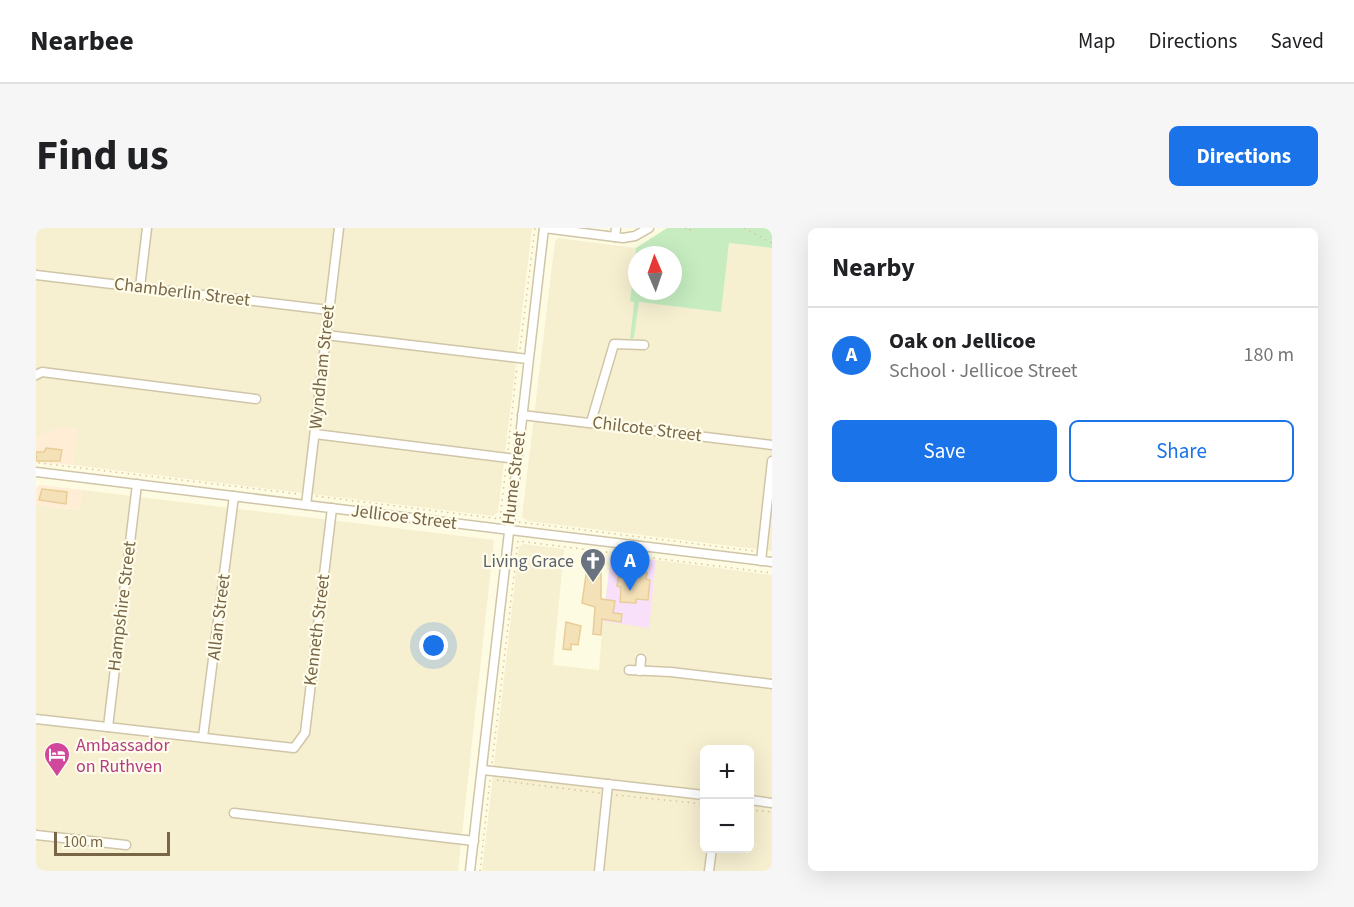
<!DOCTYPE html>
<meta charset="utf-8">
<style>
:root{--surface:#fff;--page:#f6f6f6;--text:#202124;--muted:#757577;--line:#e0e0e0;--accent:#1a73e8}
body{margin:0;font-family:"Source Sans 3",sans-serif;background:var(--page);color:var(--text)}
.controls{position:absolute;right:18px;bottom:18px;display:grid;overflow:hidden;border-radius:9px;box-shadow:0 6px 24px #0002}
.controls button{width:54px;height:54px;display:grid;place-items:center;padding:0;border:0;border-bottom:2px solid var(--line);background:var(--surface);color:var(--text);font:30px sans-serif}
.compass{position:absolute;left:592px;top:18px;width:54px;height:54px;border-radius:50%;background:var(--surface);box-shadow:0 6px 24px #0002;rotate:358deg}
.scale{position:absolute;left:18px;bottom:15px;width:116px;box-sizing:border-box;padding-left:6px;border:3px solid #786647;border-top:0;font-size:16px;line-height:21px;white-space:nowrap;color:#786647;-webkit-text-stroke:4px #fffdea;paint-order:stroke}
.you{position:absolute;left:398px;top:418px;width:21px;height:21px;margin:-15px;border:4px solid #fff;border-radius:50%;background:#1a73e8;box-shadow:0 0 0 9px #1a73e833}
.badge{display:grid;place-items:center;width:39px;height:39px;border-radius:50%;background:var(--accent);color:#fff;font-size:20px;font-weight:700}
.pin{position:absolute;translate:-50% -50px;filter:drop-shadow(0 2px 3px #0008)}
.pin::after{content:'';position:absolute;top:32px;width:21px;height:18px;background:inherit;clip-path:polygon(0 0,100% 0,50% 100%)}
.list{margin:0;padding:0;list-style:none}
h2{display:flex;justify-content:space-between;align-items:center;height:78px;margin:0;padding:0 24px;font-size:26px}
h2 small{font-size:20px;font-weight:400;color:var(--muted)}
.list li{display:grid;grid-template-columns:39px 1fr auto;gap:18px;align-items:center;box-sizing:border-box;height:96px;padding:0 24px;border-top:2px solid var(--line)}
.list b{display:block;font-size:22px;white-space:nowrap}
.list p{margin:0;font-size:20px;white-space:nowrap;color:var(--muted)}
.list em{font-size:20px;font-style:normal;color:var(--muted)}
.actions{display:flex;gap:12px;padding:18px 24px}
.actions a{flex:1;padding:14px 0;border:2px solid var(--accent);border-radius:9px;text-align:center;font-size:21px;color:var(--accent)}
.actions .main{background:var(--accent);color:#fff}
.map{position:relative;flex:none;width:736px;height:643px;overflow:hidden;border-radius:9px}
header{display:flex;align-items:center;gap:36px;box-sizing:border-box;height:84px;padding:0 30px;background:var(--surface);border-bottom:2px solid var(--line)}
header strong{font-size:28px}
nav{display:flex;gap:33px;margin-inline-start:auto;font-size:21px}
.intro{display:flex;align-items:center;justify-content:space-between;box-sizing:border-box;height:144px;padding:0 36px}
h1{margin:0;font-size:42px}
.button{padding:15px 27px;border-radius:9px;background:var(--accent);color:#fff;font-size:21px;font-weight:700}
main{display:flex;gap:36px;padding:0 36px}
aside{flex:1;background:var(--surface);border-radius:9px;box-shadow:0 6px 24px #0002}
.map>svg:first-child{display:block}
.residential{fill:#f6efd0;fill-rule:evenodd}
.commercial{fill:#ffedd5}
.education{fill:#f8dffa}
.green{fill:#c6ecc0;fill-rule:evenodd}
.building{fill:#f5e1b8;stroke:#e9cd97;stroke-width:1.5}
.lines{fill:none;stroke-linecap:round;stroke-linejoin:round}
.minor-casing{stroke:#d0c5a8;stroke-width:11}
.path{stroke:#dac59b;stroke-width:1.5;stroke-dasharray:1.5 4.5;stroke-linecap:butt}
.minor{stroke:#fff;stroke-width:8}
.labels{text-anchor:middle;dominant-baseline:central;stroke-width:4.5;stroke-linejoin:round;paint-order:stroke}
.street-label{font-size:18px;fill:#786647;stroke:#fffdea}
.worship-label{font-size:18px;fill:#5b616d;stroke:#fffdea;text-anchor:end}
.hotel-label{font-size:18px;fill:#b23c85;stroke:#fffdea;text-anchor:start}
</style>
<header>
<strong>Nearbee</strong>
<nav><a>Map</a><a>Directions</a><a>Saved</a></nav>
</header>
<div class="intro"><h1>Find us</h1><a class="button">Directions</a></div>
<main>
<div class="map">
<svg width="736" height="643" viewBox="0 0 736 643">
<rect width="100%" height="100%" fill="#fefbe3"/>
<g class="residential">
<polygon points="0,0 496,0 462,284 457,288 37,237 41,201 24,199 0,210"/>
<polygon points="522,10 600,20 594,72 598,73 594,110 598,109 603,74 685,83 693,15 736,20 736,323 492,293 486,289 519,13"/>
<polygon points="46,262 458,312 422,643 0,643 0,277 44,282"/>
<path d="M 487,316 L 528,321 L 517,437 L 563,442 L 567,393 L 613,399 L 620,332 L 736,347 L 736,643 L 446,643 L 483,319 ZM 668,522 L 714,522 L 714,620 L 668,620 Z"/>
</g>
<g class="commercial">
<polygon points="24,199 41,201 37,237 0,234 0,210"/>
<polygon points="4,257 46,262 44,282 0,277 0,260"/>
</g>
<polygon class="education" points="575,326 620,332 613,400 567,393"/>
<path class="green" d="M 631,0 L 736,0 L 736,20 L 693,15 L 685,84 L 603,74 L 598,110 L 594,111 L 598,74 L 594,73 L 600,20 ZM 601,27 L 637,27 L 637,63 L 601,63 Z"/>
<g class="building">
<polygon points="10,220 26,222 24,233 0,233 0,224 8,224"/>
<polygon points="6,261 31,264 30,276 3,272"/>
<polygon points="552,333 565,335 565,371 579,373 577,385 586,386 585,394 566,391 565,407 557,406 559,379 546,375"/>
<polygon points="597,343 611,345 610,351 614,352 612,372 600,371 600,375 584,374 585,359 581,358 583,346 596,347"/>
<polygon points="530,394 545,398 542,417 535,416 535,422 527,421"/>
</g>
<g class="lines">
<defs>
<g id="minor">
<polyline points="508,0 587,10 599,8 613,0"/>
<polyline points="579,9 580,0"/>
<polyline points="0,47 293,82"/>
<polyline points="104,59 111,0"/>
<polyline points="290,107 492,131"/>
<polyline points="0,147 6,144 220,171"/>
<polyline points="486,187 736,217"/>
<polyline points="555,194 578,116 608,117"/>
<polyline points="279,206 480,231"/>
<polyline points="0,244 736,334"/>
<polyline points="270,277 303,0"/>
<polyline points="725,333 736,233"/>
<polyline points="593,442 635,444 736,456"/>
<polyline points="604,443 605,431"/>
<polyline points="0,491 258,520 269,505 296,280"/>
<polyline points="72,499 101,256"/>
<polyline points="167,509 198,268"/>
<polyline points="447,542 668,567"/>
<polyline points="714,572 736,575"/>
<polyline points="198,585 438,613"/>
<polyline points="0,607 90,617"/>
<polyline points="434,643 508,0"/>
<polyline points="563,643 572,556"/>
<polyline points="673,643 676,620"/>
</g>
</defs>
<use href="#minor" class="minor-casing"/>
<g class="path">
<polyline points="649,0 652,3 658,0"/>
<polyline points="708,0 736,15"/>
<polyline points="484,121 499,0"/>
<polyline points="472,222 481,138"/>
<polyline points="0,229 3,235 263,266"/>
<polyline points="280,268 464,291 470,239"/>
<polyline points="483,294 718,323"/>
<polyline points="456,535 482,313 736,345"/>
<polyline points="461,552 564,565"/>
<polyline points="580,567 668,576"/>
<polyline points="714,582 736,584"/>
<polyline points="444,643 454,551"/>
</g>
<use href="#minor" class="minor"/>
</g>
<defs>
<symbol id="church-pin" viewBox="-11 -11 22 30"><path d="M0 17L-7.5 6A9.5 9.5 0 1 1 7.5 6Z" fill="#6b7280" stroke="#fffdea"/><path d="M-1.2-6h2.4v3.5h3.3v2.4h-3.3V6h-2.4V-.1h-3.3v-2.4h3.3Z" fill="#fff"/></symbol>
<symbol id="hotel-pin" viewBox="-11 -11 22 30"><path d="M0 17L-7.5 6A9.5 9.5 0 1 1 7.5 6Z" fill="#d1479c" stroke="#fffdea"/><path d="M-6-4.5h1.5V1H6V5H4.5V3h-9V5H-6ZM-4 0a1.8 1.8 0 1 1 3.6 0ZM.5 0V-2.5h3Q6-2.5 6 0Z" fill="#fff"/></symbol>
</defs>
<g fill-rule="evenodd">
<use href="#church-pin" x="542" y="318" width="30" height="40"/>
<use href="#hotel-pin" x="6" y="512" width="30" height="40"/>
</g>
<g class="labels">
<g class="street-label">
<text transform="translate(146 64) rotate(7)">Chamberlin Street</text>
<text transform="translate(286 139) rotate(-84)">Wyndham Street</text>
<text transform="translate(611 201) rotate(7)">Chilcote Street</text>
<text transform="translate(478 250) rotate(-83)">Hume Street</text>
<text transform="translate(368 289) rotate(7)">Jellicoe Street</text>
<text transform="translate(86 378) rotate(-83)">Hampshire Street</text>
<text transform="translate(183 389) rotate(-83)">Allan Street</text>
<text transform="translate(281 402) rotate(-83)">Kenneth Street</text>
</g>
<g class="worship-label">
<text x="538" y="333">Living Grace</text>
</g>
<g class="hotel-label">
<text x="40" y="517">Ambassador<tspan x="40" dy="21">on Ruthven</tspan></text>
</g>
</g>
</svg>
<div class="controls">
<button>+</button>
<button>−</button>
</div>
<svg class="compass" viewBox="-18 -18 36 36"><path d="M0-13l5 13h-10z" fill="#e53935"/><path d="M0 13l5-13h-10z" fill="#757577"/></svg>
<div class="scale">100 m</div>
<div class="you"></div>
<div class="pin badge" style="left:594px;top:363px">A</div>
</div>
<aside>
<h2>Nearby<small></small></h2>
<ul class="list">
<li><span class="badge">A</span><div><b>Oak on Jellicoe</b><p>School · Jellicoe Street</p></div><em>180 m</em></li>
</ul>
<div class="actions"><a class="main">Save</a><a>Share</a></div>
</aside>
</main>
